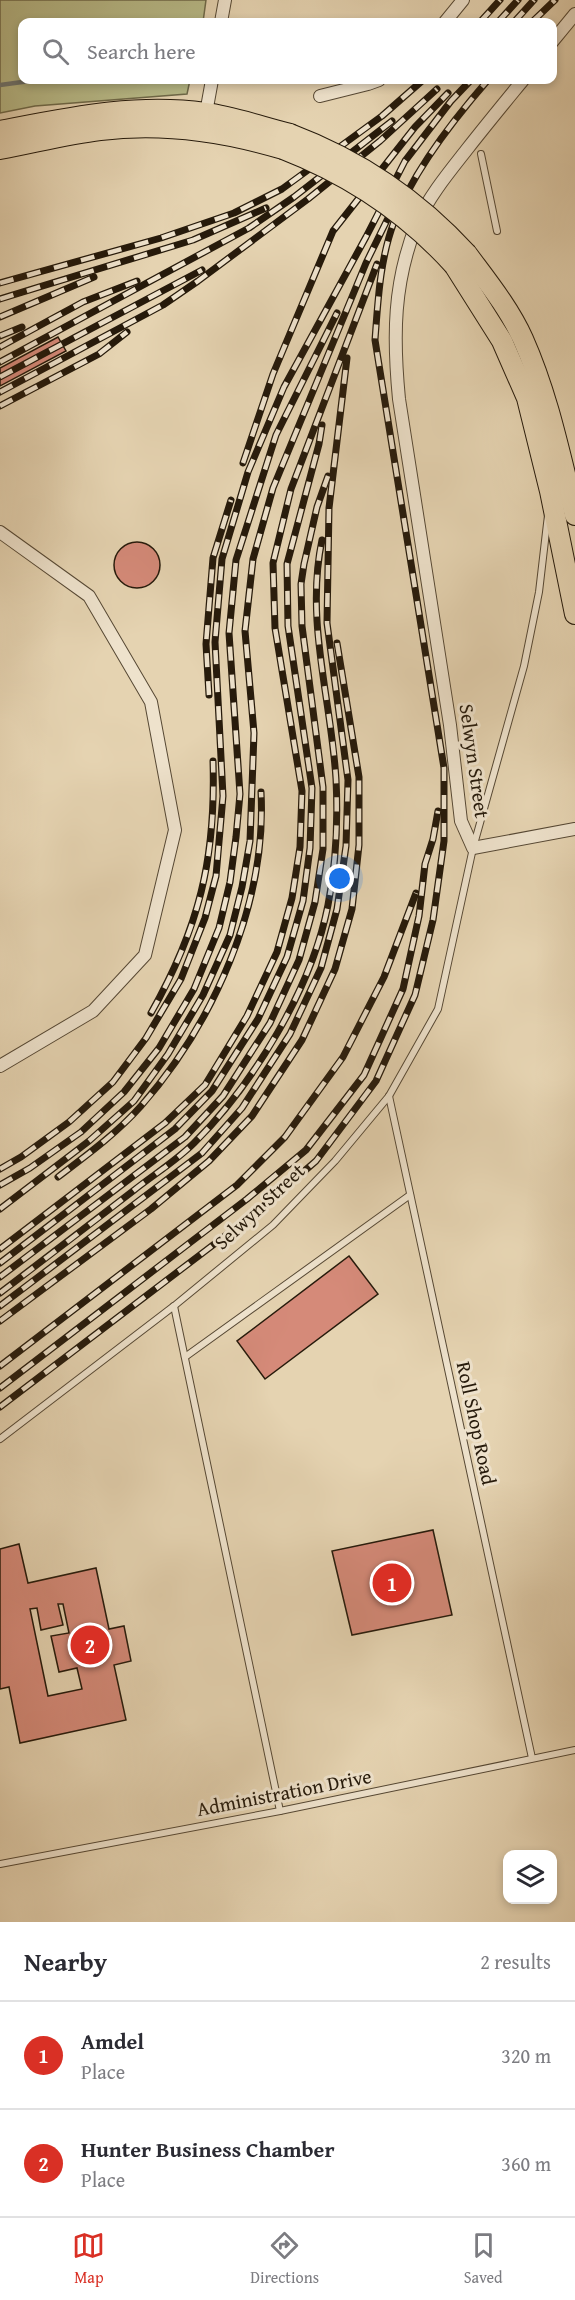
<!DOCTYPE html>
<style>
:root{--surface:#fff;--page:#f2f2f3;--text:#2b2b33;--muted:#7c7c81;--line:#e1e1e2;--accent:#d93025}
body{margin:0;font-family:"Gentium Book Plus",serif;background:var(--page);color:var(--text)}
.controls{position:absolute;right:18px;bottom:18px;display:grid;overflow:hidden;border-radius:12px;box-shadow:0 3px 9px #0003}
.controls button{width:54px;height:54px;display:grid;place-items:center;padding:0;border:0;border-bottom:2px solid var(--line);background:var(--surface);color:var(--text);font:30px sans-serif}
.you{position:absolute;left:340px;top:879px;width:21px;height:21px;margin:-15px;border:4px solid #fff;border-radius:50%;background:#1a73e8;box-shadow:0 0 0 9px #1a73e833}
.badge{display:grid;place-items:center;width:39px;height:39px;border-radius:50%;background:var(--accent);color:#fff;font-size:20px;font-weight:700}
.pin{position:absolute;translate:-50% -50%;border:3px solid #fff;box-shadow:0 2px 6px #0006}
.list{margin:0;padding:0;list-style:none}
h2{display:flex;justify-content:space-between;align-items:center;height:78px;margin:0;padding:0 24px;font-size:26px}
h2 small{font-size:20px;font-weight:400;color:var(--muted)}
.list li{display:grid;grid-template-columns:39px 1fr auto;gap:18px;align-items:center;box-sizing:border-box;height:108px;padding:0 24px;border-top:2px solid var(--line)}
.list b{display:block;font-size:22px;white-space:nowrap}
.list p{margin:0;font-size:20px;white-space:nowrap;color:var(--muted)}
.list em{font-size:20px;font-style:normal;color:var(--muted)}
.icon{flex:none;width:33px;height:33px;fill:none;stroke:currentColor;stroke-width:2;stroke-linecap:round;stroke-linejoin:round}
.map{position:relative;flex:none;width:575px;height:1922px;overflow:hidden}
.search{position:absolute;background:var(--surface);box-shadow:0 3px 9px #0003;left:18px;right:18px;top:18px;height:66px;display:flex;align-items:center;gap:15px;box-sizing:border-box;padding:0 21px;border-radius:12px;color:var(--muted);font-size:22px}
.sheet{height:294px;background:var(--surface)}
nav{display:flex;justify-content:space-around;align-items:center;box-sizing:border-box;height:84px;border-top:2px solid var(--line);background:var(--surface);font-size:16px;color:var(--muted)}
nav a{display:grid;justify-items:center;gap:3px}
nav .on{color:var(--accent)}
.map>svg:first-child{display:block}
.green{fill:#b8bb89;stroke:#6f6a4a;stroke-width:1.5}
.lines{fill:none;stroke-linecap:round;stroke-linejoin:round}
.stream{stroke:#6d7673;stroke-width:4.5}
.building{fill:#d58a79;stroke:#261a0b;stroke-width:1.5;fill-rule:evenodd}
.service-casing{stroke:#564834;stroke-width:8}
.minor-casing{stroke:#564834;stroke-width:14}
.trunk-casing{stroke:#261a0b;stroke-width:22}
.service{stroke:#eee2cc;stroke-width:6}
.minor{stroke:#eee2cc;stroke-width:12}
.trunk{stroke:#e5d3b1;stroke-width:20}
.rail-casing{stroke:#261a0b;stroke-width:7}
.rail{stroke:#eee2cc;stroke-width:4.5;stroke-dasharray:14;stroke-linecap:butt}
.trunk-bridge-casing{stroke:#261a0b;stroke-width:22;stroke-linecap:butt}
.trunk-bridge{stroke:#e5d3b1;stroke-width:20}
.labels{text-anchor:middle;dominant-baseline:central;stroke-width:6;stroke-linejoin:round;paint-order:stroke}
.street-label{font-size:20px;fill:#261a0b;stroke:#eee2cc}
</style>
<div class="map">
<svg width="575" height="1922" viewBox="0 0 575 1922">
<rect width="100%" height="100%" fill="#e5d3b1"/>
<filter id="stains"><feTurbulence type="fractalNoise" baseFrequency=".00333" numOctaves="4"/><feColorMatrix values="0 0 0 0 .2 0 0 0 0 .09 0 0 0 0 .02 0 0 0 .5 -.17"/></filter>
<radialGradient id="worn" r=".72"><stop offset=".6" stop-color="#630" stop-opacity="0"/><stop offset="1" stop-color="#630" stop-opacity=".3"/></radialGradient>
<polygon class="green" points="0,0 206,0 203,22 22,22 22,80 190,80 187,94 35,106 0,113"/>
<g class="lines">
<polyline class="stream" points="0,85 37,80"/>
</g>
<g class="building">
<polygon points="58,337 66,351 0,386 0,368"/>
<circle cx="137" cy="565" r="23"/>
<polygon points="349,1256 378,1294 265,1379 237,1341"/>
<polygon points="433,1530 452,1615 352,1635 332,1551"/>
<path d="M 19,1544 L 28,1583 L 96,1568 L 109,1629 L 124,1626 L 131,1661 L 114,1665 L 126,1720 L 20,1743 L 9,1687 L 0,1689 L 0,1549 ZM 58,1604 L 63,1604 L 69,1633 L 51,1636 L 59,1672 L 77,1668 L 82,1689 L 48,1696 L 30,1609 L 37,1608 L 41,1630 L 63,1625 Z"/>
</g>
<g class="lines">
<defs>
<g id="service">
<polyline points="481,154 497,231"/>
<polyline points="389,1096 532,1758"/>
<polyline points="174,1306 280,1811"/>
<polyline points="185,1357 410,1195"/>
<polyline points="0,1439 174,1306 273,1225 335,1161 389,1096 438,1009 473,848 524,666 539,592 548,515"/>
<polyline points="0,1864 280,1811 575,1750"/>
</g>
<g id="minor">
<polyline points="221,22 225,0"/>
<polyline points="445,22 463,0"/>
<polyline points="552,42 575,14"/>
<path d="M 523,80 C 505,102 486,125 468,148 C 450,171 429,196 417,223 C 393,283 393,337 399,399 L 450,725 L 461,821 L 473,848 L 575,829"/>
<polyline points="320,96 368,84 379,80"/>
<polyline points="206,113 212,80"/>
<polyline points="0,532 89,596 151,702 175,830 145,955 93,1011 0,1066"/>
</g>
<g id="trunk">
<path d="M 0,131 C 68,118 136,103 205,113 C 234,117 262,127 290,134"/>
<path d="M 0,149 C 33,143 67,134 100,130 C 163,122 223,131 283,149"/>
<path d="M 467,254 C 487,281 509,308 523,339 C 548,395 560,455 575,515"/>
<polyline points="454,265 502,341 527,398 550,491 575,614"/>
</g>
</defs>
<use href="#service" class="service-casing"/>
<use href="#minor" class="minor-casing"/>
<use href="#trunk" class="trunk-casing"/>
<use href="#service" class="service"/>
<use href="#minor" class="minor"/>
<use href="#trunk" class="trunk"/>
<defs>
<g id="rail">
<polyline points="480,22 500,0"/>
<polyline points="498,22 518,0"/>
<polyline points="514,22 534,0"/>
<polyline points="532,22 555,0"/>
<polyline points="0,283 161,238 234,213 282,189 382,116 423,80"/>
<polyline points="0,299 193,240 266,208"/>
<polyline points="0,317 94,277"/>
<polyline points="0,336 22,327"/>
<polyline points="0,347 83,302 137,281"/>
<polyline points="0,362 249,228 294,197 392,121"/>
<polyline points="0,377 202,270"/>
<polyline points="0,392 163,305 198,281 308,199 380,141 437,89"/>
<polyline points="0,406 99,354 127,332"/>
<polyline points="243,463 273,374 333,231 415,127 448,93"/>
<polyline points="209,695 206,644 213,558 231,500"/>
<path d="M 151,1013 C 199,928 216,859 213,761"/>
<polyline points="0,1169 21,1157 69,1122 113,1082 146,1038 181,979 205,918 216,876 223,796 215,642 222,559 248,472 284,387 366,237 405,161 451,101 471,80"/>
<path d="M 58,1177 C 87,1155 117,1133 141,1106 C 213,1024 267,904 261,792"/>
<polyline points="0,1185 30,1168 81,1132 124,1092 159,1048 194,989 219,928 230,882 236,837 240,794 229,633 236,560 276,435 337,313"/>
<polyline points="0,1209 89,1141 134,1101 168,1054 203,995 230,935 242,887 250,841 254,733 245,631 253,559 273,488 366,263 391,212"/>
<polyline points="0,1249 165,1123 205,1085 247,1016 277,952 292,898 300,847 302,791 275,628 273,563 291,489 377,264"/>
<polyline points="0,1263 175,1129 212,1091 258,1019 287,957 303,901 310,848 312,788 288,626 287,564 319,444 322,425"/>
<polyline points="0,1277 185,1137 223,1096 270,1023 299,960 315,902 323,849 323,787 302,626 301,584 304,564 317,507 328,476"/>
<path d="M 0,1293 C 45,1259 89,1225 133,1191 C 153,1175 176,1161 194,1143 C 253,1085 312,988 328,905 C 336,865 338,820 336,779 C 331,698 305,621 322,540"/>
<polyline points="0,1306 202,1153 242,1108 290,1034 321,968 337,909 346,846 348,780 327,623 329,508 347,358"/>
<polyline points="0,1321 151,1209 209,1161 252,1116 302,1040 335,969 352,909 359,845 359,777 337,643"/>
<polyline points="0,1366 237,1185 285,1137 343,1057 384,977 416,893"/>
<polyline points="0,1388 247,1199 306,1150 364,1075 403,989 419,916 425,864 433,839 438,811"/>
<path d="M 0,1407 L 259,1210 L 316,1161 L 376,1081 L 415,995 L 433,920 L 444,841 L 444,768 L 375,340 C 378,300 380,259 394,222 C 412,173 454,119 488,80"/>
</g>
</defs>
<use href="#rail" class="rail-casing"/>
<use href="#rail" class="rail"/>
<defs>
<g id="trunk-bridge">
<path d="M 290,134 C 359,160 417,199 467,254"/>
<path d="M 283,149 C 350,175 406,212 454,265"/>
</g>
</defs>
<use href="#trunk-bridge" class="trunk-bridge-casing"/>
<use href="#trunk-bridge" class="trunk-bridge"/>
</g>
<g class="labels">
<g class="street-label">
<text transform="translate(475 761) rotate(82)">Selwyn Street</text>
<text transform="translate(259 1206) rotate(-43)">Selwyn Street</text>
<text transform="translate(477 1423) rotate(78)">Roll Shop Road</text>
<text transform="translate(284 1792) rotate(-11)">Administration Drive</text>
</g>
</g>
<rect width="100%" height="100%" filter="url(#stains)"/>
<rect width="100%" height="100%" fill="url(#worn)"/>
</svg>
<div class="controls">
<button><svg class="icon" aria-label="layers" viewBox="0 0 24 24"><path d="M12 4l9 5-9 5-9-5zM3 14l9 5 9-5"/></svg></button>
</div>
<div class="you"></div>
<div class="pin badge" style="left:392px;top:1583px">1</div>
<div class="pin badge" style="left:90px;top:1645px">2</div>
<div class="search"><svg class="icon" aria-label="search" viewBox="0 0 24 24"><circle cx="10" cy="10" r="6"/><path d="M15 15l6 6"/></svg>Search here</div>
</div>
<section class="sheet">
<h2>Nearby<small>2 results</small></h2>
<ul class="list">
<li><span class="badge">1</span><div><b>Amdel</b><p>Place</p></div><em>320 m</em></li>
<li><span class="badge">2</span><div><b>Hunter Business Chamber</b><p>Place</p></div><em>360 m</em></li>
</ul>
</section>
<nav>
<a class="on"><svg class="icon" aria-label="map" viewBox="0 0 24 24"><path d="M3 6l6-2 6 2 6-2v14l-6 2-6-2-6 2zM9 4v14M15 6v14"/></svg>Map</a>
<a><svg class="icon" aria-label="directions" viewBox="0 0 24 24"><path d="M12 3l9 9-9 9-9-9zM9 14v-3h6M13 9l2 2-2 2"/></svg>Directions</a>
<a><svg class="icon" aria-label="saved" viewBox="0 0 24 24"><path d="M7 4h10v16l-5-4-5 4z"/></svg>Saved</a>
</nav>
